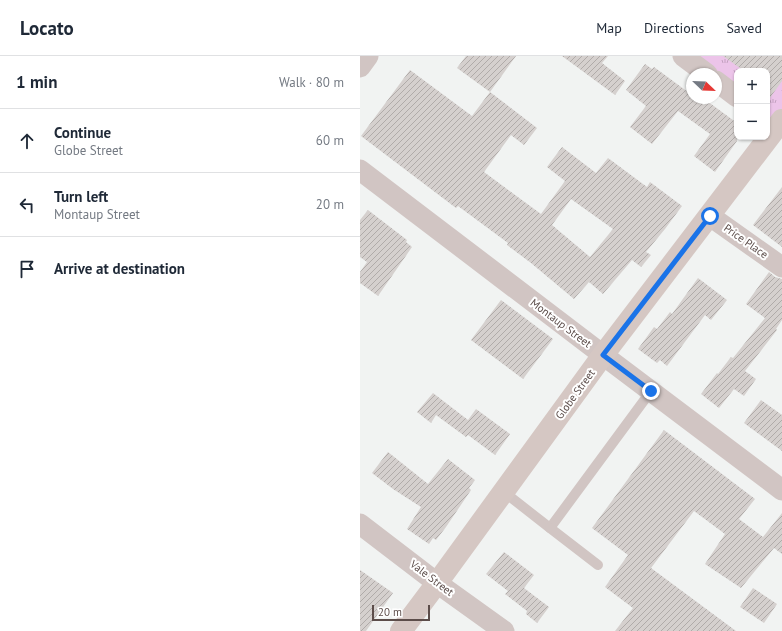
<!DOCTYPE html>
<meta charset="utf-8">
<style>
:root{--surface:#fff;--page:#f2f2f3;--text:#1f2937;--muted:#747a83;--line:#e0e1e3}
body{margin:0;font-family:"PT Sans",sans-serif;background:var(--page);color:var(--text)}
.controls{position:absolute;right:12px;top:12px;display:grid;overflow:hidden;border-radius:8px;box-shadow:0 1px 3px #0004}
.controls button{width:36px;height:36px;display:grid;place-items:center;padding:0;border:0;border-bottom:1px solid var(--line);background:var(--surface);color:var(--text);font:20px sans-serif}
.compass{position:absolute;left:326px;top:12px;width:36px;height:36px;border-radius:50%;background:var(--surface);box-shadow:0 1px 3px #0004;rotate:113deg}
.scale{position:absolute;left:12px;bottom:10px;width:58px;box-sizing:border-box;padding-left:4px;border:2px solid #5c4d4a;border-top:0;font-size:11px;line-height:14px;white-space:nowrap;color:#5c4d4a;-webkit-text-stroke:3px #fff;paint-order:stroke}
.stop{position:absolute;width:12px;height:12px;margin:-9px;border:3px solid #1a73e8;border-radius:50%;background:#fff}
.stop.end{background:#1a73e8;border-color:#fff;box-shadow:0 1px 4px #0008}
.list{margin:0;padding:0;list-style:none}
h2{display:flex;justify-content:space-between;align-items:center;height:52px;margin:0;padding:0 16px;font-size:17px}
h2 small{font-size:13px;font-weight:400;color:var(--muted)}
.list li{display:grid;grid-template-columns:26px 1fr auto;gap:12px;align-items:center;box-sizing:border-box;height:64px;padding:0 16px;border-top:1px solid var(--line)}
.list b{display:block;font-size:15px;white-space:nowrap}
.list p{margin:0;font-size:13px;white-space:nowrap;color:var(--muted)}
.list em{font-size:13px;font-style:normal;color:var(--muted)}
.icon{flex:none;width:22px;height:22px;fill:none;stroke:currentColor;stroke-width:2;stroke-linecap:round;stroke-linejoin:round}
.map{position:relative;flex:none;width:422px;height:575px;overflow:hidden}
header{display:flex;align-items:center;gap:24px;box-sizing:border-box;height:56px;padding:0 20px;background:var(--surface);border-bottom:1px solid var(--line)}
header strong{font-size:19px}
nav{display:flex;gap:22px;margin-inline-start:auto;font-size:14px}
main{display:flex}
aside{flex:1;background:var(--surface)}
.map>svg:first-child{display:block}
.park{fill:url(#park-tufts)}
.building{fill:url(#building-hatch);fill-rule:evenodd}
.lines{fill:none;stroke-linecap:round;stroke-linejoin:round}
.service{stroke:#d1c5c3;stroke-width:10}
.minor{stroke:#d1c5c3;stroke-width:21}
.secondary{stroke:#d5c7c3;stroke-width:22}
.route{stroke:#1a73e8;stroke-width:5}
.labels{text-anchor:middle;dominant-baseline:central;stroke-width:4;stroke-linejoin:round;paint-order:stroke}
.street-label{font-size:11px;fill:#5c4d4a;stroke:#fff}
</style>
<header>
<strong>Locato</strong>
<nav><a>Map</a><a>Directions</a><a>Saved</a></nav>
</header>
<main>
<aside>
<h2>1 min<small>Walk · 80 m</small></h2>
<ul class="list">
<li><svg class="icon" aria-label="ahead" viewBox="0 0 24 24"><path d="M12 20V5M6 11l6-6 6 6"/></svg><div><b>Continue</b><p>Globe Street</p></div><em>60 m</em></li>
<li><svg class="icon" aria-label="left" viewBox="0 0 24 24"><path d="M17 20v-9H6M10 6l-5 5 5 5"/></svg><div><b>Turn left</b><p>Montaup Street</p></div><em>20 m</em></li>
<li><svg class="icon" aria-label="arrive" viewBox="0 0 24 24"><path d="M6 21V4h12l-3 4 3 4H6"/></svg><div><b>Arrive at destination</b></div></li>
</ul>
</aside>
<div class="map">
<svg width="422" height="575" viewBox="0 0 422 575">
<defs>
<pattern id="park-tufts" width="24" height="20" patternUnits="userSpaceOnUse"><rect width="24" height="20" fill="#ecc4e9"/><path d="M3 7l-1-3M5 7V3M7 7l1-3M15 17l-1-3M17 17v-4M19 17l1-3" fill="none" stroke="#c2a1bf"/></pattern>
<pattern id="building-hatch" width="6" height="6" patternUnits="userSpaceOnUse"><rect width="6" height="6" fill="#d5d0ce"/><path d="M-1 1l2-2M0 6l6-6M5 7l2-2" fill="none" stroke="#b0aba9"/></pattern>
</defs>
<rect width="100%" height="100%" fill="#f1f3f2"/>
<polygon class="park" points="321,0 422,0 422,77 407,65 407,15 377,15 377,43"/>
<g class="building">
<polygon points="106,0 156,0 130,36 97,12"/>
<polygon points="202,0 248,0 242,7 265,25 255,39"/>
<polygon points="363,0 422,0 422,25 407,46 407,15 384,15"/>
<polygon points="285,8 292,13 294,11 332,39 332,42 336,42 344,49 347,45 377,67 377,85 355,116 334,100 350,78 318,55 292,88 270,71 286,50 266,34"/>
<path d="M 50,14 L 112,60 L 130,36 L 177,72 L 164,89 L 151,79 L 124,116 L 181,158 L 205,125 L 187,111 L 202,91 L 236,117 L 248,102 L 287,131 L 290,126 L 322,150 L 305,173 L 286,196 L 291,199 L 281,211 L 272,204 L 243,238 L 229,226 L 214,243 L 171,207 L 147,189 L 148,187 L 98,150 L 96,152 L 1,80 ZM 211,143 L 253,173 L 230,201 L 192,169 Z"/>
<polygon points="422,131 422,191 393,169"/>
<polygon points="8,154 47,184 46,186 52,191 18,240 0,227 0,216 7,206 0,201 0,164"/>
<polygon points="409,216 415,221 422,223 422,264 416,273 417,274 385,315 396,323 384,340 374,333 359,352 341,338 357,317 358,318 371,301 373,302 405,262 386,248"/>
<polygon points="338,222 367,244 351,264 345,259 307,310 300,304 297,307 278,293 294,271 297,273 310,256 312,258"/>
<polygon points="141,244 193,283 163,323 111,284"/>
<polygon points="73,337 108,364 116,353 150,378 135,399 108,379 106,381 76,359 71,367 57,356"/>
<polygon points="401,344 422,359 422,395 384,367"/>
<polygon points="304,374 395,443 379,463 403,481 422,457 422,498 414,492 381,532 345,508 365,478 334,455 291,512 376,575 255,575 273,552 245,531 268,499 232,472"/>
<polygon points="28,396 68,428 88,403 115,424 109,432 111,434 86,471 76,484 73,482 69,488 47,473 61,451 33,433 12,417"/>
<polygon points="144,496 174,519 164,532 189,551 177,567 166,558 167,555 145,538 148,535 126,518"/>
<polygon points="0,514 33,537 6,575 0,575"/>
<polygon points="393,532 417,548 404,567 380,551"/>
</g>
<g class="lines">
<g class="service">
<polyline points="144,436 190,472 291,335"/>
<polyline points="190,472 238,509"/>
</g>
<g class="minor">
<polyline points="323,0 347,18"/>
<polyline points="0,11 8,0"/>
<polyline points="356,25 377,41"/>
<polyline points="0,114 243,299 422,434"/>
<polyline points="350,160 422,211"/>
<polyline points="0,468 77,527 144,575"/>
</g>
<polyline class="secondary" points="41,575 77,527 243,299 422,64"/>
</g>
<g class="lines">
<polyline class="route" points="291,335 243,299 350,160"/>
</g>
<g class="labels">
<g class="street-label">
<text transform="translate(386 185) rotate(35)">Price Place</text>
<text transform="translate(201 267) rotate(37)">Montaup Street</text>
<text transform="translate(215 338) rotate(-54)">Globe Street</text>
<text transform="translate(72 522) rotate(37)">Vale Street</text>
</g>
</g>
</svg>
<div class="controls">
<button>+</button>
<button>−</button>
</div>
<svg class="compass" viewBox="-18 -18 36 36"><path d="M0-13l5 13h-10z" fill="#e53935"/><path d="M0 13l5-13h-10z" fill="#747a83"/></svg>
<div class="scale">20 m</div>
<div class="stop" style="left:350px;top:160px"></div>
<div class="stop end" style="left:291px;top:335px"></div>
</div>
</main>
